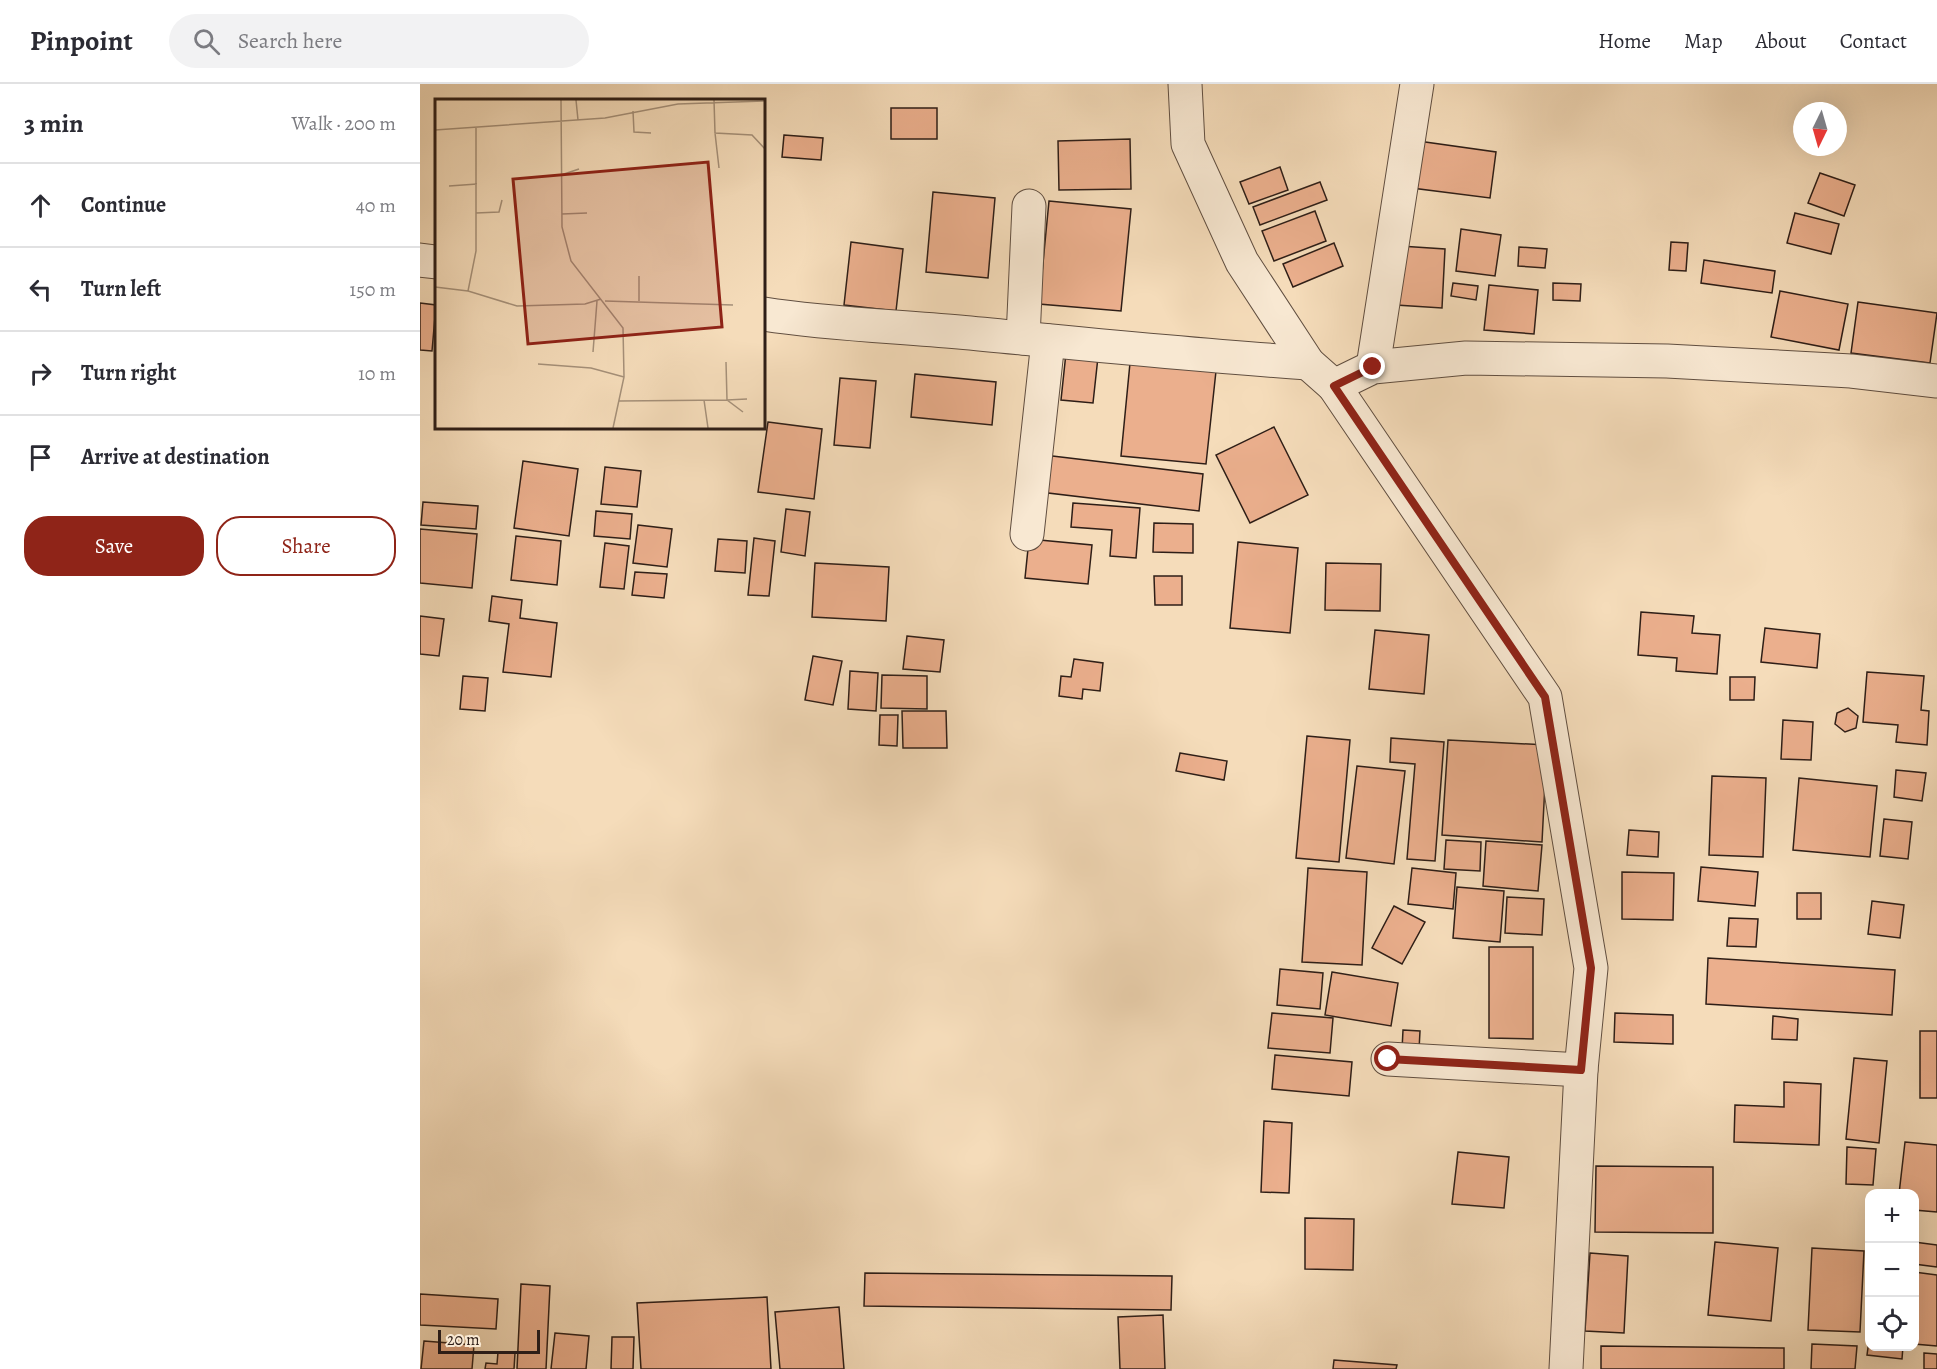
<!DOCTYPE html>
<meta charset="utf-8">
<style>
:root{--surface:#fff;--page:#f2f2f3;--text:#2b2b33;--muted:#7c7c81;--line:#e1e1e2;--accent:#8f2418}
body{margin:0;font-family:Alegreya,serif;background:var(--page);color:var(--text)}
.controls{position:absolute;right:18px;bottom:18px;display:grid;overflow:hidden;border-radius:12px;box-shadow:0 6px 24px #0002}
.controls button{width:54px;height:54px;display:grid;place-items:center;padding:0;border:0;border-bottom:2px solid var(--line);background:var(--surface);color:var(--text);font:30px sans-serif}
.compass{position:absolute;left:1373px;top:18px;width:54px;height:54px;border-radius:50%;background:var(--surface);box-shadow:0 6px 24px #0002;rotate:185deg}
.scale{position:absolute;left:18px;bottom:15px;width:102px;box-sizing:border-box;padding-left:6px;border:3px solid #2e1e17;border-top:0;font-size:16px;line-height:21px;white-space:nowrap;color:#2e1e17;-webkit-text-stroke:4px #f8e8d2;paint-order:stroke}
.stop{position:absolute;width:18px;height:18px;margin:-14px;border:4px solid #8f2418;border-radius:50%;background:#fff}
.stop.end{background:#8f2418;border-color:#fff;box-shadow:0 2px 6px #0008}
.list{margin:0;padding:0;list-style:none}
h2{display:flex;justify-content:space-between;align-items:center;height:78px;margin:0;padding:0 24px;font-size:26px}
h2 small{font-size:20px;font-weight:400;color:var(--muted)}
.list li{display:grid;grid-template-columns:39px 1fr auto;gap:18px;align-items:center;box-sizing:border-box;height:84px;padding:0 24px;border-top:2px solid var(--line)}
.list b{display:block;font-size:22px;white-space:nowrap}
.list em{font-size:20px;font-style:normal;color:var(--muted)}
.actions{display:flex;gap:12px;padding:18px 24px}
.actions a{flex:1;padding:14px 0;border:2px solid var(--accent);border-radius:24px;text-align:center;font-size:21px;color:var(--accent)}
.actions .main{background:var(--accent);color:#fff}
.icon{flex:none;width:33px;height:33px;fill:none;stroke:currentColor;stroke-width:2;stroke-linecap:round;stroke-linejoin:round}
.map{position:relative;flex:none;width:1517px;height:1285px;overflow:hidden}
header{display:flex;align-items:center;gap:36px;box-sizing:border-box;height:84px;padding:0 30px;background:var(--surface);border-bottom:2px solid var(--line)}
header strong{font-size:28px}
nav{display:flex;gap:33px;margin-inline-start:auto;font-size:21px}
.search{width:420px;height:54px;background:var(--page);display:flex;align-items:center;gap:15px;box-sizing:border-box;padding:0 21px;border-radius:33px;color:var(--muted);font-size:22px}
main{display:flex}
aside{flex:1;background:var(--surface)}
.map>svg:first-child{display:block}
.building{fill:#ebaf8d;stroke:#2e1e17;stroke-width:1.5}
.lines{fill:none;stroke-linecap:round;stroke-linejoin:round}
.minor-casing{stroke:#604e40;stroke-width:35}
.minor{stroke:#f8e8d2;stroke-width:33}
.route{stroke:#8f2418;stroke-width:8}
.inset-road{fill:none;stroke:#a59079;stroke-width:1.5}
.view{fill:#8f2418;fill-opacity:0.15;stroke:#8f2418;stroke-width:3}
.inset-edge{fill:none;stroke:#2e1e17;stroke-width:3}
</style>
<header>
<strong>Pinpoint</strong>
<div class="search"><svg class="icon" aria-label="search" viewBox="0 0 24 24"><circle cx="10" cy="10" r="6"/><path d="M15 15l6 6"/></svg>Search here</div>
<nav><a>Home</a><a>Map</a><a>About</a><a>Contact</a></nav>
</header>
<main>
<aside>
<h2>3 min<small>Walk · 200 m</small></h2>
<ul class="list">
<li><svg class="icon" aria-label="ahead" viewBox="0 0 24 24"><path d="M12 20V5M6 11l6-6 6 6"/></svg><div><b>Continue</b></div><em>40 m</em></li>
<li><svg class="icon" aria-label="left" viewBox="0 0 24 24"><path d="M17 20v-9H6M10 6l-5 5 5 5"/></svg><div><b>Turn left</b></div><em>150 m</em></li>
<li><svg class="icon" aria-label="right" viewBox="0 0 24 24"><path d="M7 20v-9h11M14 6l5 5-5 5"/></svg><div><b>Turn right</b></div><em>10 m</em></li>
<li><svg class="icon" aria-label="arrive" viewBox="0 0 24 24"><path d="M6 21V4h12l-3 4 3 4H6"/></svg><div><b>Arrive at destination</b></div></li>
</ul>
<div class="actions"><a class="main">Save</a><a>Share</a></div>
</aside>
<div class="map">
<svg width="1517" height="1285" viewBox="0 0 1517 1285">
<rect width="100%" height="100%" fill="#f5dcba"/>
<filter id="stains"><feTurbulence type="fractalNoise" baseFrequency=".00333" numOctaves="4"/><feColorMatrix values="0 0 0 0 .2 0 0 0 0 .09 0 0 0 0 .02 0 0 0 .5 -.17"/></filter>
<radialGradient id="worn" r=".72"><stop offset=".6" stop-color="#630" stop-opacity="0"/><stop offset="1" stop-color="#630" stop-opacity=".3"/></radialGradient>
<g class="building">
<rect x="471" y="24" width="46" height="31"/>
<polygon points="364,51 403,54 401,76 362,73"/>
<polygon points="710,55 711,105 639,106 638,57"/>
<polygon points="991,56 1076,68 1070,114 984,103"/>
<polygon points="860,83 868,106 829,120 820,98"/>
<polygon points="1400,89 1435,101 1424,132 1388,119"/>
<polygon points="900,98 907,116 840,141 833,123"/>
<polygon points="513,108 575,114 568,194 506,188"/>
<polygon points="629,117 711,125 701,227 619,220"/>
<polygon points="895,127 906,157 854,177 842,147"/>
<polygon points="1375,129 1419,140 1411,170 1367,159"/>
<polygon points="1041,145 1081,151 1075,192 1036,187"/>
<polygon points="431,158 483,165 476,227 424,221"/>
<polygon points="1251,158 1268,159 1266,187 1249,186"/>
<polygon points="914,159 923,182 873,203 863,180"/>
<polygon points="980,162 1025,165 1022,224 976,221"/>
<polygon points="1099,163 1127,165 1125,184 1098,182"/>
<polygon points="1284,176 1355,187 1352,209 1281,199"/>
<polygon points="1033,199 1058,202 1056,216 1031,212"/>
<polygon points="1133,199 1161,200 1160,217 1133,216"/>
<polygon points="1069,201 1118,206 1114,250 1064,246"/>
<polygon points="1360,207 1428,220 1419,266 1351,253"/>
<polygon points="1438,218 1517,229 1510,279 1431,269"/>
<polygon points="0,219 16,221 12,267 0,266"/>
<polygon points="646,269 678,273 673,319 641,316"/>
<polygon points="710,279 796,287 786,380 701,372"/>
<polygon points="495,290 576,298 572,341 491,333"/>
<polygon points="420,294 456,297 450,364 414,361"/>
<polygon points="348,338 402,345 394,415 338,408"/>
<polygon points="854,343 888,411 830,439 796,371"/>
<polygon points="624,371 783,390 779,427 620,408"/>
<polygon points="103,377 158,385 149,452 94,444"/>
<polygon points="185,383 221,387 217,423 181,420"/>
<polygon points="3,418 58,422 56,445 1,441"/>
<polygon points="653,419 720,424 716,474 690,472 692,446 651,443"/>
<polygon points="366,425 390,428 385,472 361,468"/>
<polygon points="176,427 212,430 210,455 174,452"/>
<polygon points="734,439 773,440 773,469 733,468"/>
<polygon points="218,441 252,445 247,483 213,479"/>
<polygon points="0,445 57,450 52,504 0,499"/>
<polygon points="96,452 141,457 137,501 91,496"/>
<polygon points="334,454 355,457 349,512 328,511"/>
<polygon points="298,455 327,457 325,489 295,487"/>
<polygon points="609,455 672,461 668,500 605,494"/>
<polygon points="818,458 878,464 870,549 810,544"/>
<polygon points="185,459 209,462 204,505 180,503"/>
<polygon points="395,479 469,483 466,537 392,533"/>
<polygon points="906,479 961,480 960,527 905,526"/>
<polygon points="215,488 247,490 244,514 212,511"/>
<polygon points="734,492 762,492 762,521 735,521"/>
<polygon points="72,512 102,516 100,534 137,539 131,593 83,588 89,540 69,537"/>
<polygon points="1221,528 1274,532 1272,549 1300,551 1297,590 1256,587 1257,574 1218,571"/>
<polygon points="0,532 24,535 19,572 0,570"/>
<polygon points="1345,544 1400,550 1397,584 1341,578"/>
<polygon points="955,546 1009,551 1004,610 949,605"/>
<polygon points="487,552 524,556 520,588 483,585"/>
<polygon points="393,572 422,577 413,621 385,616"/>
<polygon points="654,575 683,579 680,607 663,605 662,615 639,612 641,592 651,593"/>
<polygon points="430,587 458,589 456,627 428,625"/>
<polygon points="1447,588 1504,592 1501,626 1509,627 1507,661 1476,658 1478,641 1443,638"/>
<polygon points="462,591 507,592 507,625 461,624"/>
<polygon points="43,592 68,594 65,627 40,625"/>
<polygon points="1310,593 1335,593 1334,616 1310,616"/>
<polygon points="1428,624 1438,632 1436,644 1425,648 1415,640 1417,629"/>
<polygon points="482,627 526,627 527,664 483,664"/>
<polygon points="460,631 478,631 477,662 459,661"/>
<polygon points="1363,636 1393,638 1391,676 1361,675"/>
<polygon points="887,652 930,656 919,778 876,774"/>
<polygon points="971,654 1024,658 1015,777 987,775 995,680 970,678"/>
<polygon points="1028,656 1127,661 1122,758 1022,751"/>
<polygon points="760,669 807,677 804,696 756,687"/>
<polygon points="937,682 985,687 974,780 926,774"/>
<polygon points="1476,686 1506,689 1502,717 1474,713"/>
<polygon points="1292,692 1346,694 1343,773 1289,771"/>
<polygon points="1379,694 1457,702 1450,773 1373,766"/>
<polygon points="1464,735 1492,738 1488,775 1460,772"/>
<polygon points="1209,746 1239,748 1238,773 1207,771"/>
<polygon points="1026,756 1061,758 1060,787 1024,785"/>
<polygon points="1066,757 1122,761 1118,807 1063,802"/>
<polygon points="1281,783 1338,788 1335,822 1278,817"/>
<polygon points="888,784 947,788 942,881 882,878"/>
<polygon points="992,784 1036,789 1033,825 988,820"/>
<polygon points="1202,788 1254,789 1253,836 1202,835"/>
<polygon points="1037,803 1084,807 1080,858 1033,854"/>
<rect x="1377" y="809" width="24" height="26"/>
<polygon points="1087,813 1124,815 1122,851 1085,849"/>
<polygon points="1452,817 1484,821 1480,854 1448,850"/>
<polygon points="974,822 1005,838 982,880 952,864"/>
<polygon points="1309,834 1338,835 1336,863 1307,862"/>
<polygon points="1069,863 1113,863 1113,955 1069,954"/>
<polygon points="1288,874 1475,886 1472,931 1286,920"/>
<polygon points="860,885 903,889 900,925 857,921"/>
<polygon points="912,888 978,899 971,942 905,931"/>
<polygon points="852,929 913,934 910,969 848,964"/>
<polygon points="1195,929 1253,931 1253,960 1194,958"/>
<polygon points="1353,932 1378,935 1377,956 1352,955"/>
<polygon points="983,946 1000,947 999,966 982,966"/>
<rect x="1500" y="947" width="17" height="67"/>
<polygon points="855,971 932,978 929,1012 852,1005"/>
<polygon points="1434,974 1467,977 1459,1059 1426,1055"/>
<polygon points="1364,998 1401,1000 1399,1061 1314,1058 1315,1021 1364,1023"/>
<polygon points="844,1037 872,1039 869,1109 841,1108"/>
<polygon points="1485,1058 1517,1061 1517,1128 1494,1126 1494,1110 1479,1110"/>
<polygon points="1427,1063 1456,1065 1453,1101 1426,1100"/>
<polygon points="1038,1068 1089,1073 1084,1124 1032,1120"/>
<polygon points="1176,1082 1293,1083 1293,1149 1175,1148"/>
<polygon points="885,1134 934,1135 933,1186 885,1185"/>
<polygon points="1295,1158 1358,1164 1351,1237 1288,1231"/>
<polygon points="1494,1158 1517,1161 1517,1183 1494,1180"/>
<polygon points="1392,1164 1444,1167 1440,1248 1388,1246"/>
<polygon points="1170,1169 1208,1172 1204,1249 1165,1247"/>
<polygon points="1494,1188 1517,1191 1517,1262 1494,1260"/>
<polygon points="445,1189 752,1192 751,1226 444,1222"/>
<polygon points="101,1200 130,1202 126,1285 97,1285"/>
<polygon points="0,1210 78,1215 76,1245 0,1241"/>
<polygon points="347,1213 351,1285 221,1285 217,1219"/>
<polygon points="419,1223 424,1285 360,1285 355,1228"/>
<polygon points="743,1231 745,1285 700,1285 698,1233"/>
<polygon points="135,1249 169,1252 166,1285 131,1285"/>
<polygon points="1450,1249 1450,1262 1483,1262 1482,1275 1447,1271"/>
<polygon points="192,1253 214,1253 213,1285 191,1285"/>
<polygon points="4,1257 54,1261 52,1285 1,1285"/>
<polygon points="1392,1260 1437,1262 1435,1285 1391,1285"/>
<polygon points="1181,1262 1364,1264 1364,1285 1181,1285"/>
<polygon points="78,1268 95,1269 94,1285 65,1285 66,1279 77,1280"/>
<polygon points="1504,1269 1517,1270 1517,1285 1504,1285"/>
<polygon points="914,1276 977,1281 976,1285 913,1285"/>
</g>
<g class="lines">
<defs>
<g id="minor">
<polyline points="765,0 768,60 822,178 888,279 914,302 1125,613 1171,884 1161,986 1146,1285"/>
<polyline points="0,176 16,178"/>
<path d="M 344,230 C 408,240 473,242 539,248 C 655,259 771,271 888,279"/>
<polyline points="603,254 609,122"/>
<polyline points="953,283 997,0"/>
<polyline points="914,302 953,283 1046,274 1247,277 1431,287 1517,297"/>
<polyline points="607,450 628,257"/>
<polyline points="968,975 1161,986"/>
</g>
</defs>
<use href="#minor" class="minor-casing"/>
<use href="#minor" class="minor"/>
</g>
<g class="lines">
<polyline class="route" points="953,283 914,302 1125,613 1171,884 1161,986 968,975"/>
</g>
<g transform="translate(15 15)">
<rect width="330" height="330" fill="#f5dcba"/>
<path class="inset-road" d="M 126,1 L 127,128 L 136,162 L 188,229 L 189,278 L 178,329M 141,1 L 143,21M 279,1 L 280,34 L 317,36 L 330,50M 198,12 L 199,33 L 216,34M 41,29 L 41,152 L 33,192 L 82,207 L 150,205 L 166,200M 0,31 L 170,19 L 243,5 L 330,2M 280,34 L 284,69M 126,76 L 144,70M 14,87 L 42,85M 41,114 L 64,113 L 67,101M 127,115 L 152,114M 0,188 L 33,192M 170,202 L 298,206M 204,202 L 204,177M 158,253 L 162,202M 291,263 L 292,301 L 312,300M 103,265 L 156,269 L 189,278M 269,301 L 273,329M 184,302 L 292,301 L 308,313"/>
<path class="view" d="M 273,63 L 287,228 L 93,245 L 78,80 Z"/>
<rect width="330" height="330" class="inset-edge"/>
</g>
<rect width="100%" height="100%" filter="url(#stains)"/>
<rect width="100%" height="100%" fill="url(#worn)"/>
</svg>
<div class="controls">
<button>+</button>
<button>−</button>
<button><svg class="icon" aria-label="locate" viewBox="0 0 24 24"><circle cx="12" cy="12" r="6"/><path d="M12 2v4M12 18v4M2 12h4M18 12h4"/></svg></button>
</div>
<svg class="compass" viewBox="-18 -18 36 36"><path d="M0-13l5 13h-10z" fill="#e53935"/><path d="M0 13l5-13h-10z" fill="#7c7c81"/></svg>
<div class="scale">20 m</div>
<div class="stop" style="left:968px;top:975px"></div>
<div class="stop end" style="left:953px;top:283px"></div>
</div>
</main>
